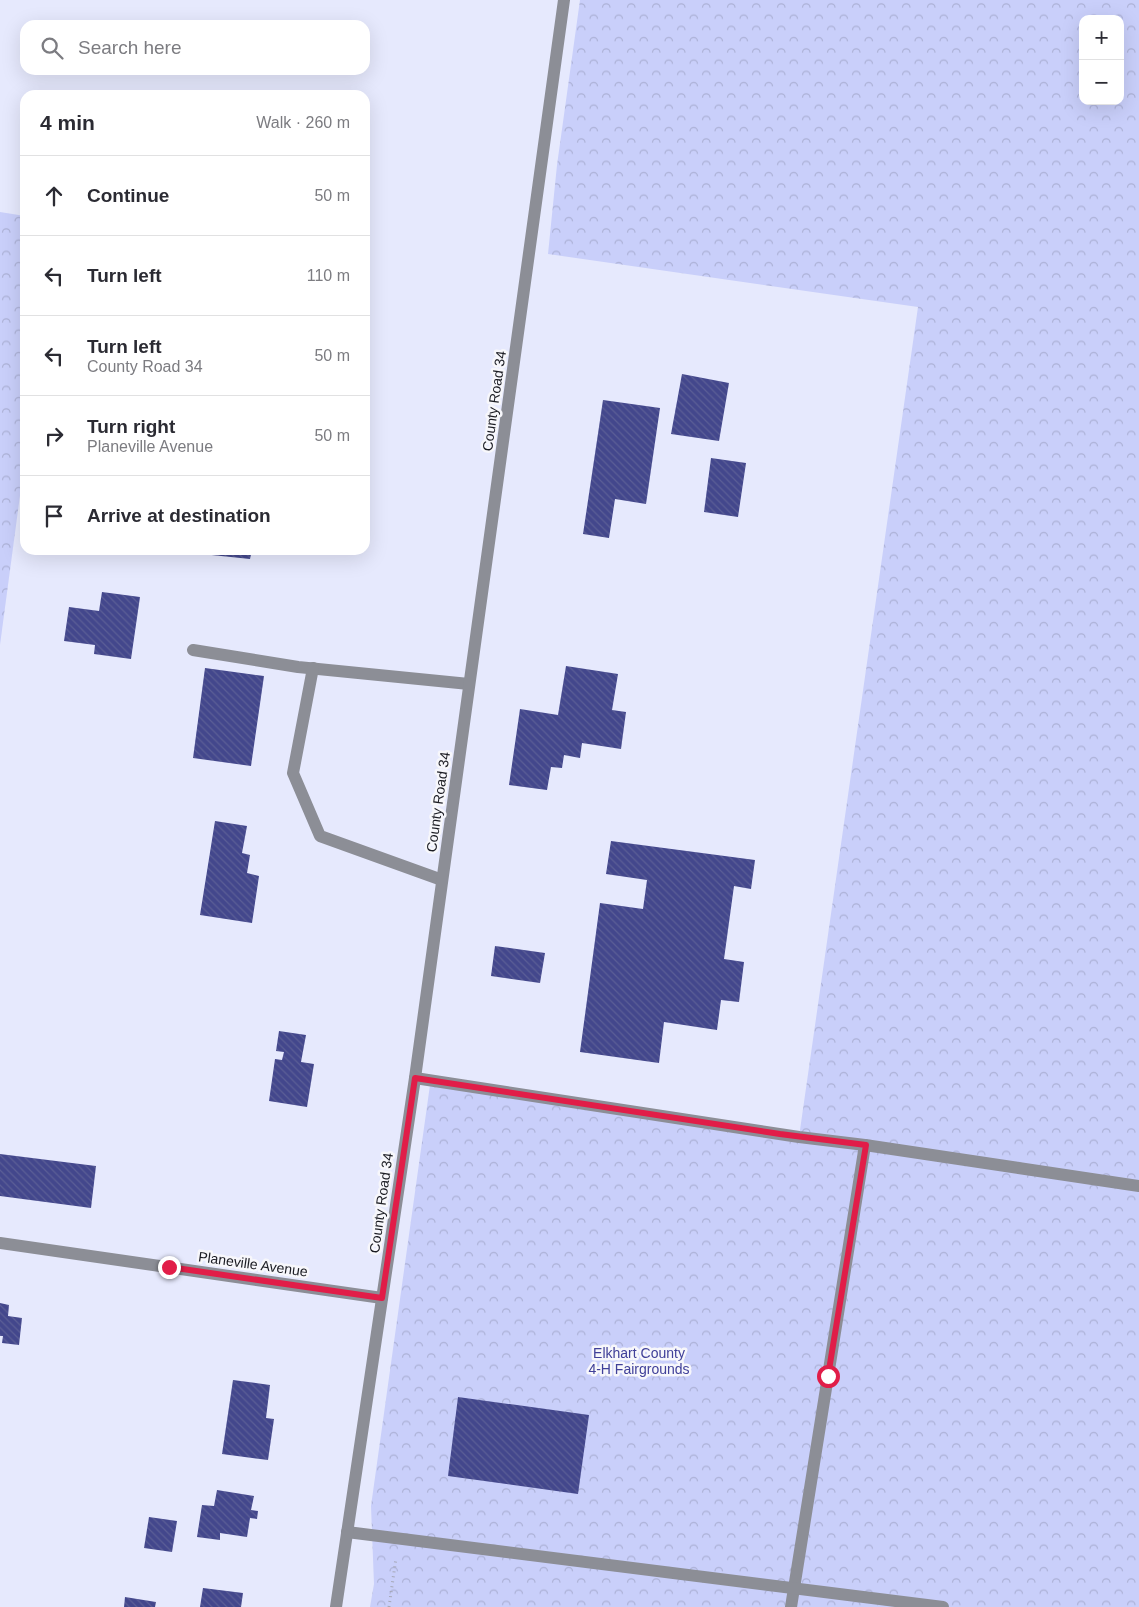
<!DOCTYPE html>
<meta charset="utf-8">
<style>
:root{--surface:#fff;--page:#f2f2f3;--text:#2b2b33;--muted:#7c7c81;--line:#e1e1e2}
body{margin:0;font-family:Helvetica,sans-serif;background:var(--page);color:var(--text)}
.controls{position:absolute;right:15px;top:15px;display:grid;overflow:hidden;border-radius:10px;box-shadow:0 5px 20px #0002}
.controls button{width:45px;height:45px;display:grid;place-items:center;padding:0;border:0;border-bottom:1px solid var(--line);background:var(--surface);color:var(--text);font:25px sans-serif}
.stop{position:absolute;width:15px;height:15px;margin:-11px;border:4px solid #e11d48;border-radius:50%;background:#fff}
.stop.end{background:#e11d48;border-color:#fff;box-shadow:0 1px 5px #0008}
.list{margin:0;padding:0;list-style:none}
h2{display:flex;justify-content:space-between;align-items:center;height:65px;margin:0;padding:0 20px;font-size:21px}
h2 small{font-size:16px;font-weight:400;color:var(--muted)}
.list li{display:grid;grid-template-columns:32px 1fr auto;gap:15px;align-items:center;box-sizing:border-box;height:80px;padding:0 20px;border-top:1px solid var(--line)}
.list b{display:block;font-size:19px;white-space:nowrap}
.list p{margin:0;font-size:16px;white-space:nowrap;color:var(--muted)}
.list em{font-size:16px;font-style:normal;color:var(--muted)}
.icon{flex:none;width:28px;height:28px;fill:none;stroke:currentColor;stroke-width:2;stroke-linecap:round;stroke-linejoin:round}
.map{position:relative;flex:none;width:1139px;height:1607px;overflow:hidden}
.search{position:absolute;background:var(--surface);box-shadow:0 5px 20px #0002;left:20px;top:20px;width:350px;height:55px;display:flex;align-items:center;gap:12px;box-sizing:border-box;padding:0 18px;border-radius:15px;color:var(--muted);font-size:19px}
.panel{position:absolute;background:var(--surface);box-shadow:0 5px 20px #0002;left:20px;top:90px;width:350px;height:465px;border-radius:15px}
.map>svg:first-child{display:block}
.forest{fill:url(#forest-crowns);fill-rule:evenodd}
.building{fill:url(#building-back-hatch)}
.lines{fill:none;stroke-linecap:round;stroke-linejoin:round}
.path{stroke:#a6a8b8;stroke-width:3;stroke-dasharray:1 4;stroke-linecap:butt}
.minor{stroke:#8c8e96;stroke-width:12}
.route{stroke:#e11d48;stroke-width:6}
.labels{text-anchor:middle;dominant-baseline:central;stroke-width:5;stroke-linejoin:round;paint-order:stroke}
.street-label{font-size:14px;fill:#1a1b22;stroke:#f7f7fb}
.park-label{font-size:14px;fill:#404099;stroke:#f7f7fb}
</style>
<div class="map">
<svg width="1139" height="1607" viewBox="0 0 1139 1607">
<defs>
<pattern id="forest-crowns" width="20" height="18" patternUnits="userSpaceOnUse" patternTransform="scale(1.25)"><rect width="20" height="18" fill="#c9cffa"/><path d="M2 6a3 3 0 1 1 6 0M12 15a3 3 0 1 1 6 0" fill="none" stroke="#acb1d6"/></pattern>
<pattern id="building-back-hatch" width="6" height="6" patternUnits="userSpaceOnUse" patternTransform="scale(1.25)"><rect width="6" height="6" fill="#43478c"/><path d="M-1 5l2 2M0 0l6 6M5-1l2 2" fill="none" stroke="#5b5e96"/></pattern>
</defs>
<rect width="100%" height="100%" fill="#e6e9fd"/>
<g class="forest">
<path d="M 580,0 L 1139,0 L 1139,1607 L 370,1607 L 374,1584 L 371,1506 L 430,1085 L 799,1137 L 918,307 L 548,254 L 557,165 ZM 1083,19 L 1120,19 L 1120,101 L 1083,101 Z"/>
<polygon points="0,212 25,216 25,458 0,645"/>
</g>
<g class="building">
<polygon points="682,374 729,383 719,441 671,434"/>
<polygon points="603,400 660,408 646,504 615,499 609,538 583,534"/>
<polygon points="711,458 746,463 738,517 704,512"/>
<polygon points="202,550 252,550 250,559 202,554"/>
<polygon points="102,592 140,597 131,659 94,654 95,645 64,641 69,607 99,611"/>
<polygon points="566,666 618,674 612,710 626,712 621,749 582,743 580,758 564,755 562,768 551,767 547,790 509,785 520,709 558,715"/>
<polygon points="205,668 264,676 251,766 193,758"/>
<polygon points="215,821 247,826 242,853 250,855 247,873 259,876 252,923 200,915"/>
<polygon points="611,841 755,860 751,889 734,886 724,959 744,962 739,1002 721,1000 717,1030 664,1022 659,1063 580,1052 600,903 643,909 647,880 606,874"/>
<polygon points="495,946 545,953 540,983 491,976"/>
<polygon points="279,1031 306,1035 301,1062 314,1064 307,1107 269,1101 275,1059 282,1060 284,1052 276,1051"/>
<polygon points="0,1154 96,1166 91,1208 0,1196"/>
<polygon points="0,1303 9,1305 8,1316 22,1318 19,1345 2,1343 3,1336 0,1336"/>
<polygon points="233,1380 270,1385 266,1418 274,1419 268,1460 222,1454"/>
<polygon points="458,1397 589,1415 578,1494 448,1476"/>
<polygon points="217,1490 254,1496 251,1510 258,1511 257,1519 250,1518 247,1537 220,1533 220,1540 197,1537 202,1505 214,1506"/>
<polygon points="149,1517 177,1521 172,1552 144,1548"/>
<polygon points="203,1588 243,1593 241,1607 200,1607"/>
<polygon points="125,1597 156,1602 155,1607 124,1607"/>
</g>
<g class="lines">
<polyline class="path" points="389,1607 396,1558"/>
<g class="minor">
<polyline points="193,650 298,667 469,684"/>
<polyline points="313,668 293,773 320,836 442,880"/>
<polyline points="415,1078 799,1137 865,1145 791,1607"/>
<polyline points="865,1145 1139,1186"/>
<polyline points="0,1243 382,1298"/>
<polyline points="347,1532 943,1607"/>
<polyline points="336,1607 415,1078 564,0"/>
</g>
</g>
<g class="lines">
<polyline class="route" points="169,1267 382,1298 415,1078 780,1134 866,1145 828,1376"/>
</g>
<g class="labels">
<g class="street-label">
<text transform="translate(494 401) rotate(-82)">County Road 34</text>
<text transform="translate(438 802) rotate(-82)">County Road 34</text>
<text transform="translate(381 1203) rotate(-82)">County Road 34</text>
<text transform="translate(253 1264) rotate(8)">Planeville Avenue</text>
</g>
<g class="park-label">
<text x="639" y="1353">Elkhart County<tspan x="639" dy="16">4-H Fairgrounds</tspan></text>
</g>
</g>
</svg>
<div class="controls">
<button>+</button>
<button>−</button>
</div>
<div class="stop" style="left:828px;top:1376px"></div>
<div class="stop end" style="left:169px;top:1267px"></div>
<div class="search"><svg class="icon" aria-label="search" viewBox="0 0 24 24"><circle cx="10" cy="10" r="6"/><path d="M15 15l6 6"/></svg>Search here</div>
<section class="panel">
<h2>4 min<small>Walk · 260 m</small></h2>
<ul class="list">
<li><svg class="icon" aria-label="ahead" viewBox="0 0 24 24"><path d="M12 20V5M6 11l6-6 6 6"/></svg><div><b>Continue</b></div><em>50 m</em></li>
<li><svg class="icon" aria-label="left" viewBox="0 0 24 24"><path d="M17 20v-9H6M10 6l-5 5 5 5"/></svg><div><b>Turn left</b></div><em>110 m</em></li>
<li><svg class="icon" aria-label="left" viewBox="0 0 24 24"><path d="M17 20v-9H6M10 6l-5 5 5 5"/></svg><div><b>Turn left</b><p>County Road 34</p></div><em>50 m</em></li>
<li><svg class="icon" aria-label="right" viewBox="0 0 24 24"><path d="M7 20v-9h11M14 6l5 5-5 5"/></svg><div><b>Turn right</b><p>Planeville Avenue</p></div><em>50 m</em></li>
<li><svg class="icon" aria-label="arrive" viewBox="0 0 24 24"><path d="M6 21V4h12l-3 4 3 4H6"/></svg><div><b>Arrive at destination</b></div></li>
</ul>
</section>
</div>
